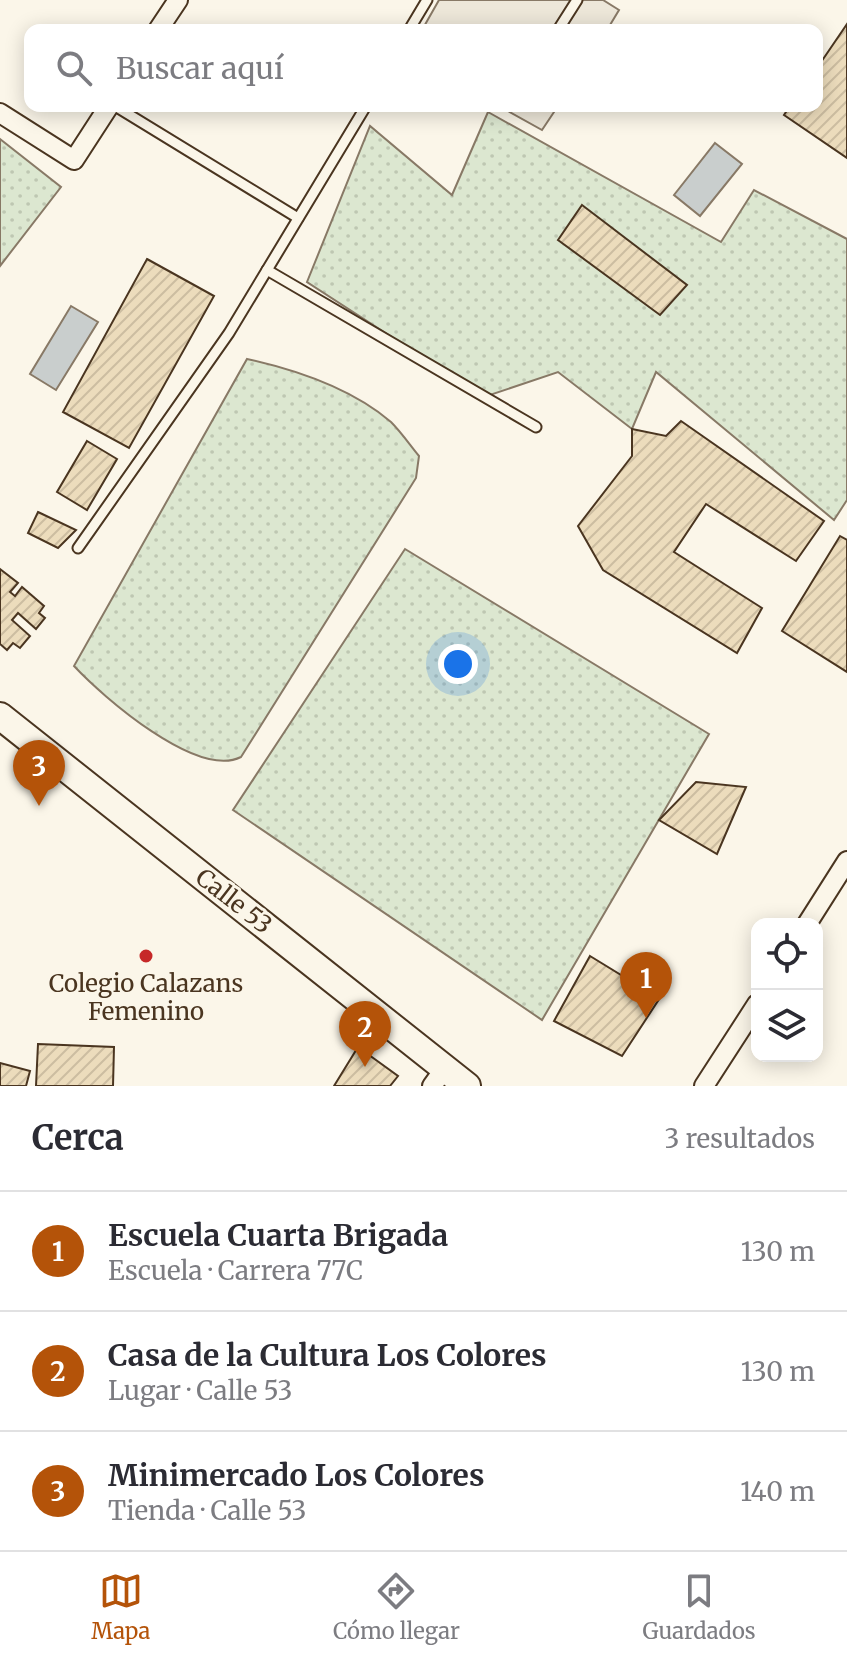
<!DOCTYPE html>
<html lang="es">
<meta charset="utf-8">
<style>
:root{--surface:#fff;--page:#f7f7f7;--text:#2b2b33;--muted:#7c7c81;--line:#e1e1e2;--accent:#b45309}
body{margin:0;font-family:Merriweather,serif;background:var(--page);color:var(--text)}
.controls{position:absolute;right:24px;bottom:24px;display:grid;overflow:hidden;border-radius:16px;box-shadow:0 4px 20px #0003}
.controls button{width:72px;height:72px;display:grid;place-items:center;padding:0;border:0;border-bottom:2px solid var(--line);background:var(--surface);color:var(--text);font:40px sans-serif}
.you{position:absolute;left:458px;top:664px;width:28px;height:28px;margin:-20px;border:6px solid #fff;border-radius:50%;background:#1a73e8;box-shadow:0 0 0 12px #1a73e833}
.badge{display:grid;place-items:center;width:52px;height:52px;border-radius:50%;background:var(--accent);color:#fff;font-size:26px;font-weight:700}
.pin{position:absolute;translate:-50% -66px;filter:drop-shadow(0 2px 4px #0008)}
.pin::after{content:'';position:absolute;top:42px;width:28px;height:24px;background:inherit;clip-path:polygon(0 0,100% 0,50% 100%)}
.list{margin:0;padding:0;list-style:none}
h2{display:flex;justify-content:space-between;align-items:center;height:104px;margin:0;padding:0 32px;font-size:34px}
h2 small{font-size:26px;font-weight:400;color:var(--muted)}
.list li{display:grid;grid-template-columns:52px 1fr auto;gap:24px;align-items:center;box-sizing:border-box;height:120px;padding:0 32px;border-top:2px solid var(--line)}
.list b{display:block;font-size:30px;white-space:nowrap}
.list p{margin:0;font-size:26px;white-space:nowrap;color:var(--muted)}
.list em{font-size:26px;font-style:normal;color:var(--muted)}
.icon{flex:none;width:44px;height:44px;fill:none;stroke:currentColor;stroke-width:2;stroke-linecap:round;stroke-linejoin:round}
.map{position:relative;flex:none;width:847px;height:1086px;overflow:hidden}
.search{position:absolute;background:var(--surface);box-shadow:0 4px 20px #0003;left:24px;right:24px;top:24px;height:88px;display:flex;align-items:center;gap:20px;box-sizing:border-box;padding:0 28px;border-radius:16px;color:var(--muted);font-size:30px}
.sheet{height:464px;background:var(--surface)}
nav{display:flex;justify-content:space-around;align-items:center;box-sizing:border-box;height:112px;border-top:2px solid var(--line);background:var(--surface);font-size:22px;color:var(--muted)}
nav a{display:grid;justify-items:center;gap:4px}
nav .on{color:var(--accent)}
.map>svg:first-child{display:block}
.park{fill:url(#park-dots);stroke:#887966;stroke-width:2}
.parking{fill:#ede7d9;stroke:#887966;stroke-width:2}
.water{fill:#c9cecd;stroke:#887966;stroke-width:2}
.building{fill:url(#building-hatch);stroke:#4a3520;stroke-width:2}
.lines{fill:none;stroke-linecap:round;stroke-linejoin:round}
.lane-casing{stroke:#4a3520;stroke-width:13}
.street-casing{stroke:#4a3520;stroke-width:22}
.secondary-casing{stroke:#4a3520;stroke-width:30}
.lane{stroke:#fbf6e9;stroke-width:9}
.street{stroke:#fbf6e9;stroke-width:18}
.secondary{stroke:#fbf6e9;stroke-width:26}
.poi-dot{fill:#c62828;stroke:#fbf6e9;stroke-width:3}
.labels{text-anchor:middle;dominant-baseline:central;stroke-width:6;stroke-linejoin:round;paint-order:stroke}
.street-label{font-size:24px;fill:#4a3520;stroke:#fbf6e9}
.poi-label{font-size:24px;fill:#4a3520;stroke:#fbf6e9}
</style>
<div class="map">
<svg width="847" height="1086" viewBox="0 0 847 1086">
<defs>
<pattern id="park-dots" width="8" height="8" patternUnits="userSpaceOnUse" patternTransform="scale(2)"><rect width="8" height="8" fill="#dce7d0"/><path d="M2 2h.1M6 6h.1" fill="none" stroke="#bec7b2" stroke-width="1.8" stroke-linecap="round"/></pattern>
<pattern id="building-hatch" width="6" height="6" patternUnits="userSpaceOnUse" patternTransform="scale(2)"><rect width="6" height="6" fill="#ecdcbc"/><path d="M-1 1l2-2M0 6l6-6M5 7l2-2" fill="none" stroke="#ccbda1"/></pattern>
</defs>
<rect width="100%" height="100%" fill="#fbf6e9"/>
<g class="park">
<polygon points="488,112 721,242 754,190 847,239 847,500 834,520 656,372 632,429 558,372 484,397 307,282 370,126 452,195"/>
<polygon points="0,139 61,187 0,266"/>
<path d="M 247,359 C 297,370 351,388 391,422 C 401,432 410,445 419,456 L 416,478 L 241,757 C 197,779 103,697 74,666 Z"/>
<polygon points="405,549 709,734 542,1020 233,810"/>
</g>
<g class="parking">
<polygon points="439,0 603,0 619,10 607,30 422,30"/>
<polygon points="499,106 558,106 542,130"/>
</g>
<g class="water">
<polygon points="715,143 742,164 700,216 674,195"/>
<polygon points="71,306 98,322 56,390 30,374"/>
</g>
<g class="building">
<polygon points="847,24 847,158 784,115 790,106 817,106 817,68"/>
<polygon points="582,205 687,285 660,315 558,240"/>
<polygon points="147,259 214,296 129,448 63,412"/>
<polygon points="681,421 824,521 796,561 706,504 674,552 762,608 737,653 603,570 578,526 632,456 632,429 666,436"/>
<polygon points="87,441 117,459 87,510 57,492"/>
<polygon points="38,512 76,530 58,548 28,533"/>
<polygon points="840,536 847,540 847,672 782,631"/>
<polygon points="0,569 18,583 10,592 15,596 22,587 44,606 39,613 45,618 36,629 18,613 12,620 30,636 20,648 13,643 7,650 0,644"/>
<polygon points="696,782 746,787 717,854 659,820"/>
<polygon points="590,956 626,978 644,963 669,984 622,1056 554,1021"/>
<polygon points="38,1044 114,1047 113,1086 36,1086"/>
<polygon points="358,1047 398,1076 390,1086 334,1086"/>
<polygon points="0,1063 30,1071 26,1086 0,1086"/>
</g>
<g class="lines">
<defs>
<g id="lane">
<polyline points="409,30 427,0"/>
<polyline points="558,30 577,0"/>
<polyline points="115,106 298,218"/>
<polyline points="267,270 536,427"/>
<polyline points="78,548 229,333 366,106"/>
</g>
<g id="street">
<polyline points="158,30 178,0"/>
<polyline points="0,113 74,160 109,106"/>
<polyline points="807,924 847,861"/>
<polyline points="432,1086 445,1068"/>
<polyline points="704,1086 757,1004"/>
</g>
<polyline id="secondary" points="0,716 467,1086"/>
</defs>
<use href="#lane" class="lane-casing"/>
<use href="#street" class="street-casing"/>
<use href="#secondary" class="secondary-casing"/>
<use href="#lane" class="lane"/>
<use href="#street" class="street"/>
<use href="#secondary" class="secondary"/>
</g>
<circle class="poi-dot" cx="146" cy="956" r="8"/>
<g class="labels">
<g class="street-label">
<text transform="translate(234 901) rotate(38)">Calle 53</text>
</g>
<g class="poi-label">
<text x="146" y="983">Colegio Calazans<tspan x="146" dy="28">Femenino</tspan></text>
</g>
</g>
</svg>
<div class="controls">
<button><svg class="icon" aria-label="locate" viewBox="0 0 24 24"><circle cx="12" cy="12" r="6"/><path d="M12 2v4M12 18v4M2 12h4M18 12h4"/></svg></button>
<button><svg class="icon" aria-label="layers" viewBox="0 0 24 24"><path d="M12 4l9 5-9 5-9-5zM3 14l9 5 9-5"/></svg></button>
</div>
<div class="you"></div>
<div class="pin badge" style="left:646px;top:1018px">1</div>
<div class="pin badge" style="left:365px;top:1067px">2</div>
<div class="pin badge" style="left:39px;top:806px">3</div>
<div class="search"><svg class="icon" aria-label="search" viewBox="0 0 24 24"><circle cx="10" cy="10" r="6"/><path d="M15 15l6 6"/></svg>Buscar aquí</div>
</div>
<section class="sheet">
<h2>Cerca<small>3 resultados</small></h2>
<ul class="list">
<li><span class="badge">1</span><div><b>Escuela Cuarta Brigada</b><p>Escuela · Carrera 77C</p></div><em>130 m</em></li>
<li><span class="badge">2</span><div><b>Casa de la Cultura Los Colores</b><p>Lugar · Calle 53</p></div><em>130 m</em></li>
<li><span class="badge">3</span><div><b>Minimercado Los Colores</b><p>Tienda · Calle 53</p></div><em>140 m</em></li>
</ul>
</section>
<nav>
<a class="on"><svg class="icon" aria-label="map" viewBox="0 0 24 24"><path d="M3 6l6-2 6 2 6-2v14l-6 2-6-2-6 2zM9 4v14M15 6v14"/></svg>Mapa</a>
<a><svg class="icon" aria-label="directions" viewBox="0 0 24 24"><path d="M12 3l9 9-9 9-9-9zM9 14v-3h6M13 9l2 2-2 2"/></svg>Cómo llegar</a>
<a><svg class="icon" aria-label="saved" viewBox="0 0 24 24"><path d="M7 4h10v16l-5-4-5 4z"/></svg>Guardados</a>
</nav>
